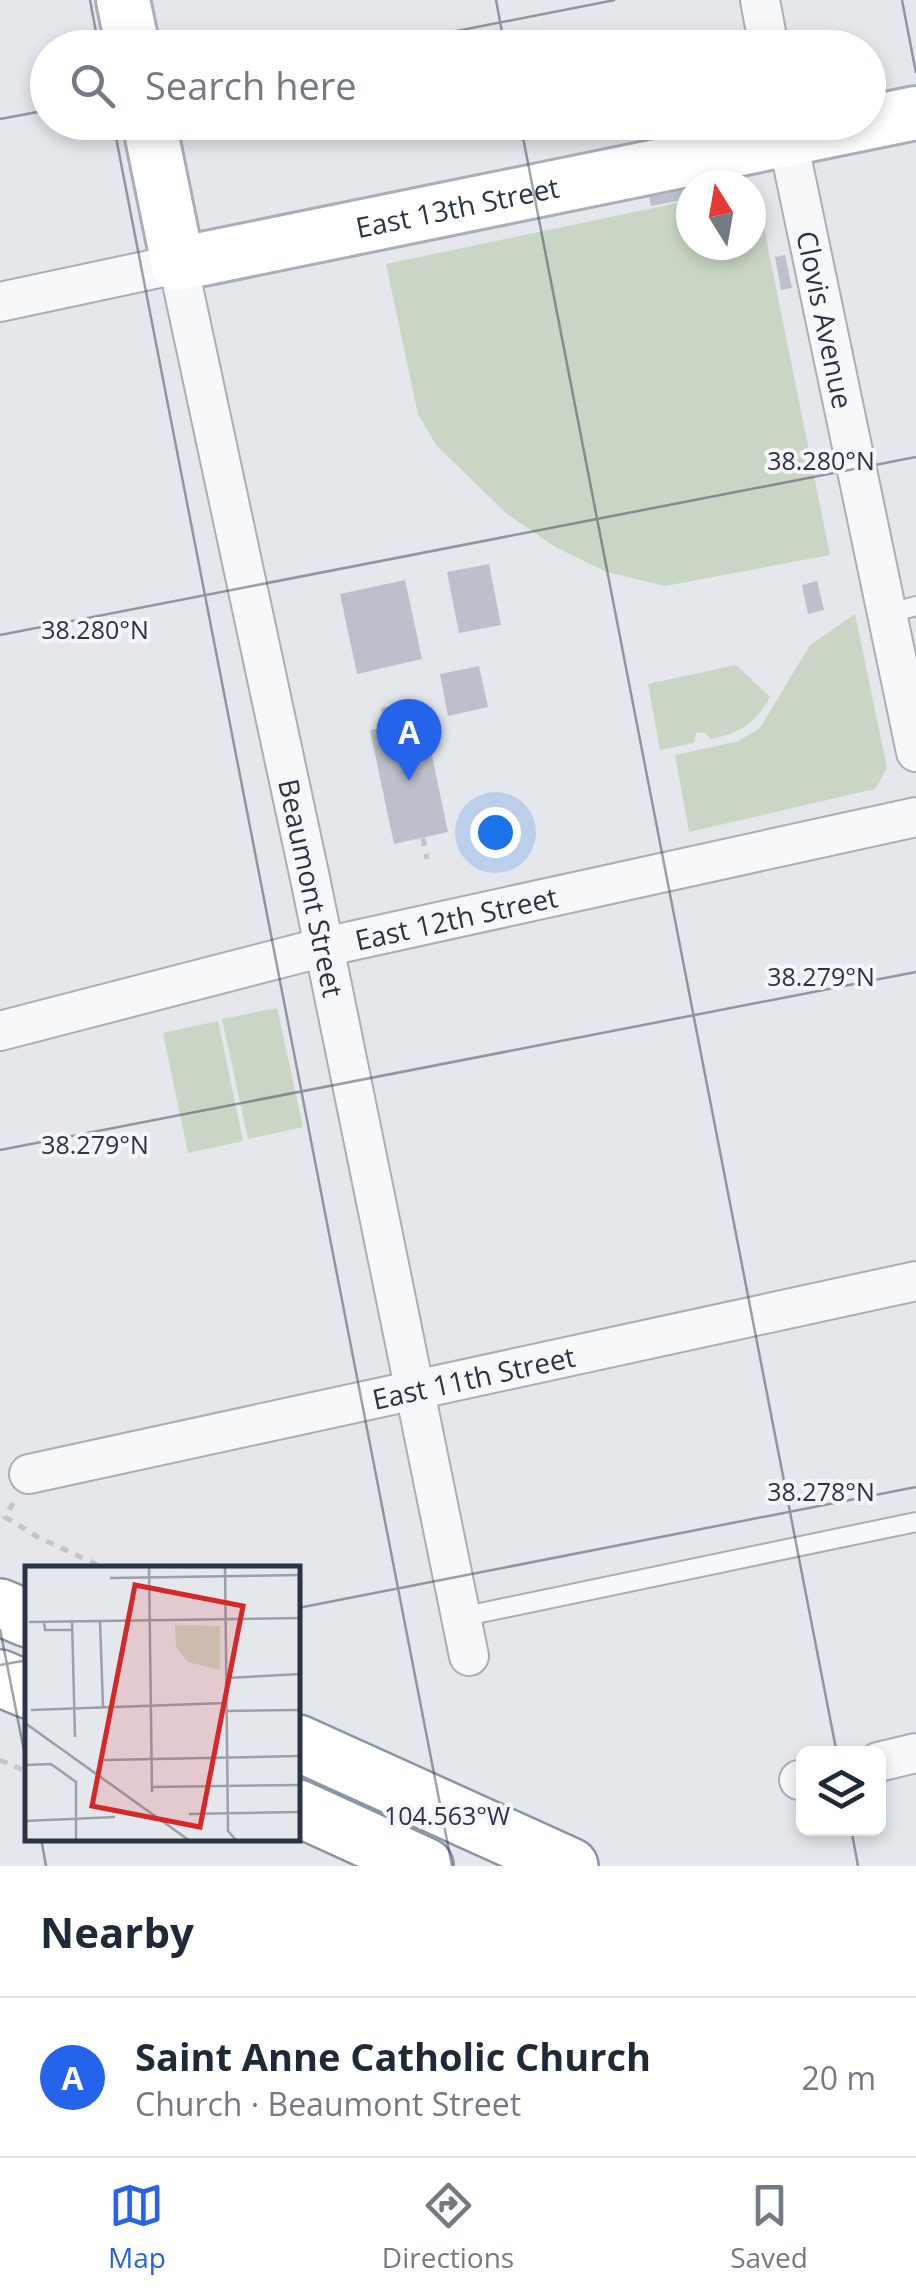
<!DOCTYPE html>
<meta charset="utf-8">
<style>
:root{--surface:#fff;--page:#f6f6f7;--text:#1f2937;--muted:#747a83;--line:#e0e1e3;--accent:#2563eb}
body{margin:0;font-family:"Open Sans",sans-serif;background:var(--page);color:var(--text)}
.controls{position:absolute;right:30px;bottom:30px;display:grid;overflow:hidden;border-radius:15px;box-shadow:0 5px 15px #0003}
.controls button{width:90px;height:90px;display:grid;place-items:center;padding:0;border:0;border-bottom:2px solid var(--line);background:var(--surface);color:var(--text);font:50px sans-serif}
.compass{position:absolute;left:676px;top:170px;width:90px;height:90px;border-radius:50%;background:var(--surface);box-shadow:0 5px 15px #0003;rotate:349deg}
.you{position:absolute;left:495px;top:832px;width:35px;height:35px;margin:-25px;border:8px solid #fff;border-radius:50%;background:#1a73e8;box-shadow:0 0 0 15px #1a73e833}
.badge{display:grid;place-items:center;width:65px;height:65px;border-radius:50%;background:var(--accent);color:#fff;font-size:32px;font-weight:700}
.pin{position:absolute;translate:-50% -82px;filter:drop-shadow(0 2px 5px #0008)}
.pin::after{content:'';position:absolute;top:52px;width:35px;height:30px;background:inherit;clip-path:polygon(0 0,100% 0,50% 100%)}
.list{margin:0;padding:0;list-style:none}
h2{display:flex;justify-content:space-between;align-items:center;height:130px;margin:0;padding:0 40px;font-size:42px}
h2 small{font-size:32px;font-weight:400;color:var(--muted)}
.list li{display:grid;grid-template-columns:65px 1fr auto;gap:30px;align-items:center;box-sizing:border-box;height:160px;padding:0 40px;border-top:2px solid var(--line)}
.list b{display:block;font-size:38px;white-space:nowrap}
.list p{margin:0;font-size:32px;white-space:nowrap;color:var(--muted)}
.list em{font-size:32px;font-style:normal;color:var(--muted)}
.icon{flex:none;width:55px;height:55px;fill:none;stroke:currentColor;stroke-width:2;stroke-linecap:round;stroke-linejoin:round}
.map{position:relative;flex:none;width:916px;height:1866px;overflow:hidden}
.search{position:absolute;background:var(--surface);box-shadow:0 5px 15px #0003;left:30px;right:30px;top:30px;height:110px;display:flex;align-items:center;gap:25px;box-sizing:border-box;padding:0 35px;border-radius:55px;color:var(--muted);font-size:38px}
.sheet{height:290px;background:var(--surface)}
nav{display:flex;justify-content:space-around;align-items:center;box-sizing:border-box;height:140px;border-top:2px solid var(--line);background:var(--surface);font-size:28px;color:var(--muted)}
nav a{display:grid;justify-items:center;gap:5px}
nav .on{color:var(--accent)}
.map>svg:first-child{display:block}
.green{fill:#c9d6c5}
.building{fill:#bbc0ca}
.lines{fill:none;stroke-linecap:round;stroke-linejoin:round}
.lane-casing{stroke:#a9aeb7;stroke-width:22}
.street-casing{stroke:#a9aeb7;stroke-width:42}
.secondary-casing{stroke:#a9aeb7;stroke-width:58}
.highway-casing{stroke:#8b94a3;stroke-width:60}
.path{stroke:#c2c5cb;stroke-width:5;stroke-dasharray:8 8;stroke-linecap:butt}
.lane{stroke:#f7f8fa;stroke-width:18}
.street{stroke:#f7f8fa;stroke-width:38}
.secondary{stroke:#fff;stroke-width:52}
.highway{stroke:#fff;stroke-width:55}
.ticks{fill:none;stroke:#2b3445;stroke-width:2.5;stroke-opacity:0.45}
.labels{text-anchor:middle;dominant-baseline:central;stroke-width:8;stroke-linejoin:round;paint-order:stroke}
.street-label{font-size:28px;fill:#2b3445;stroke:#f4f6f9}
.inset-road{fill:none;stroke:#9a9fa9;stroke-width:2.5}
.view{fill:#d62828;fill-opacity:0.15;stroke:#d62828;stroke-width:5}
.inset-edge{fill:none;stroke:#2b3445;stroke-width:5}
.ticks-label{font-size:25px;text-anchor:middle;fill:#2b3445;stroke:#f4f6f9;stroke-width:8;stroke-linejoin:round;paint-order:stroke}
</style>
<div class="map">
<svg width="916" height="1866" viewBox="0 0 916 1866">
<rect width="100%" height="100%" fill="#e4e7ec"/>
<g class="green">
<polygon points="751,198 759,203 830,555 665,586 607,572 555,547 506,513 436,445 418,414 386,264 691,200 691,245 751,245"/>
<polygon points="855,614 887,768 875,789 689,832 675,755 739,741 760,728 810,645"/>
<path d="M 736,665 L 770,697 C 754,725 741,732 711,739 L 703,732 L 696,733 L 694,743 L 660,750 L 648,684 Z"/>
<polygon points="277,1008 303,1127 248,1139 222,1019"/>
<polygon points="218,1021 243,1141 188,1153 163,1033"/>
</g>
<g class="building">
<polygon points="685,190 687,199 651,206 649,197"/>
<polygon points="785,255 792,288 781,290 775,257"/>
<polygon points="489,564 501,625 459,633 447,572"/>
<polygon points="405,580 422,659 357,674 340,594"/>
<polygon points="817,581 824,610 808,614 802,585"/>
<polygon points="479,666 488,707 448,716 440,674"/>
<polygon points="409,702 413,720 424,718 448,832 394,844 370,730 385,727 381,708"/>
</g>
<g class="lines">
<defs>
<g id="lane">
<polyline points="887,614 916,606"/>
<polyline points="461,1617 916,1522"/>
</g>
<g id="street">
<polyline points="760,0 769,48"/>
<path id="s1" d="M 784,122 L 916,752"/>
<path id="s2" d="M 0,302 L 178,264 L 311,883 L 469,1656"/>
<path id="s3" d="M 0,1031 L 324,947 L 916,817"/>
<path id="s4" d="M 29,1474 L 916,1281"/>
<polyline points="878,1762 916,1753"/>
<polyline points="799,1780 804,1779"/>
</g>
<g id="secondary">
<polyline points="123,0 133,48"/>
<path id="s5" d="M 149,122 L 178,264 L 916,113"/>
</g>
<g id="highway">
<polyline points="0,1607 28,1619"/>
<polyline points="0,1678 28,1690"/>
<polyline points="298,1743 570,1866"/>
<polyline points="298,1808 425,1866"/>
</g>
</defs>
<use href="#lane" class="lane-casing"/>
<use href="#street" class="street-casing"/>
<use href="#secondary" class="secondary-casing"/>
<use href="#highway" class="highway-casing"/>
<g class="path">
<polyline points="423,838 427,859"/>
<polyline points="13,1503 5,1517 38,1537 104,1568"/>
<polyline points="0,1760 28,1772"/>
<polyline points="178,1838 191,1844 194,1838"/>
</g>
<use href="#lane" class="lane"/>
<use href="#street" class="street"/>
<use href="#secondary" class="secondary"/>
<use href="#highway" class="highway"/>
</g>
<path class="ticks" d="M 90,0 L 99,48M 496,0 L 505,48M 902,0 L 916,73M 370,48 L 615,0M 0,119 L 48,110M 113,122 L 452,1866M 520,122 L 837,1754M 0,635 L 916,457M 0,1150 L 916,972M 298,1608 L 916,1487M 0,1629 L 28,1771M 0,1665 L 28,1660M 851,1828 L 858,1866M 41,1838 L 46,1866"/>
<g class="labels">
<g class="street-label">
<text stroke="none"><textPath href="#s5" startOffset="430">East 13th Street</textPath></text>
<text stroke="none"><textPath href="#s1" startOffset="202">Clovis Avenue</textPath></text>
<text stroke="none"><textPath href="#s2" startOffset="820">Beaumont Street</textPath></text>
<text stroke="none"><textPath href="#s3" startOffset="470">East 12th Street</textPath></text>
<text stroke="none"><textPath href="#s4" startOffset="455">East 11th Street</textPath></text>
</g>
</g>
<g transform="translate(25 1566)">
<rect width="275" height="275" fill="#e4e7ec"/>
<path d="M 150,59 L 195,60 L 195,104 L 163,96 L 151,81 Z" fill="#c9d6c5"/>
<path class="inset-road" d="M 124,0 L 127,226M 200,0 L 203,265 L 212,275M 85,12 L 275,9M 47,55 L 50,171M 75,55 L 78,141M 4,56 L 275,52M 19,56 L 20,64 L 47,64M 201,112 L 275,108M 6,144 L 201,137M 201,145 L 275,144M 0,157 L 165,275M 79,194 L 275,190M 0,199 L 26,198 L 51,216 L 51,275M 127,221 L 275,219M 164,248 L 275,246M 0,255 L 90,251"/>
<path class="view" d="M 110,19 L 218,40 L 175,261 L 67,240 Z"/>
<rect width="275" height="275" class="inset-edge"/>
</g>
<g class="ticks-label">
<text x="821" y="470">38.280°N</text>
<text x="95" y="639">38.280°N</text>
<text x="821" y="986">38.279°N</text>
<text x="95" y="1154">38.279°N</text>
<text x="821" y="1501">38.278°N</text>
<text x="447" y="1825">104.563°W</text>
</g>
</svg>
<div class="controls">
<button><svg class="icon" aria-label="layers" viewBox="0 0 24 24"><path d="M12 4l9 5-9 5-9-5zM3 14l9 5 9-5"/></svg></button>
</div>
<svg class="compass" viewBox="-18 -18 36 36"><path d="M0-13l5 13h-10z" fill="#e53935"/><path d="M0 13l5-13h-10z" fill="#747a83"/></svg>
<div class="you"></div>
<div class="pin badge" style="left:409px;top:781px">A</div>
<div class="search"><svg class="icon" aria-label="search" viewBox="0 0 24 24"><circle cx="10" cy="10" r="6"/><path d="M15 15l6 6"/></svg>Search here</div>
</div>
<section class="sheet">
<h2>Nearby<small></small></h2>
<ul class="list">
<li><span class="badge">A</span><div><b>Saint Anne Catholic Church</b><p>Church · Beaumont Street</p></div><em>20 m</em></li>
</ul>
</section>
<nav>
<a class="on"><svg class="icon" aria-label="map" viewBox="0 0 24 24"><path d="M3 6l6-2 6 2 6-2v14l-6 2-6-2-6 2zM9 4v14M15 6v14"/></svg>Map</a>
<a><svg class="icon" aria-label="directions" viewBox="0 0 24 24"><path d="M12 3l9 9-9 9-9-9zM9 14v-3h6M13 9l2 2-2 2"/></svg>Directions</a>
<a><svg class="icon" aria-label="saved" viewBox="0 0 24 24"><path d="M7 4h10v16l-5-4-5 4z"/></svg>Saved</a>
</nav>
